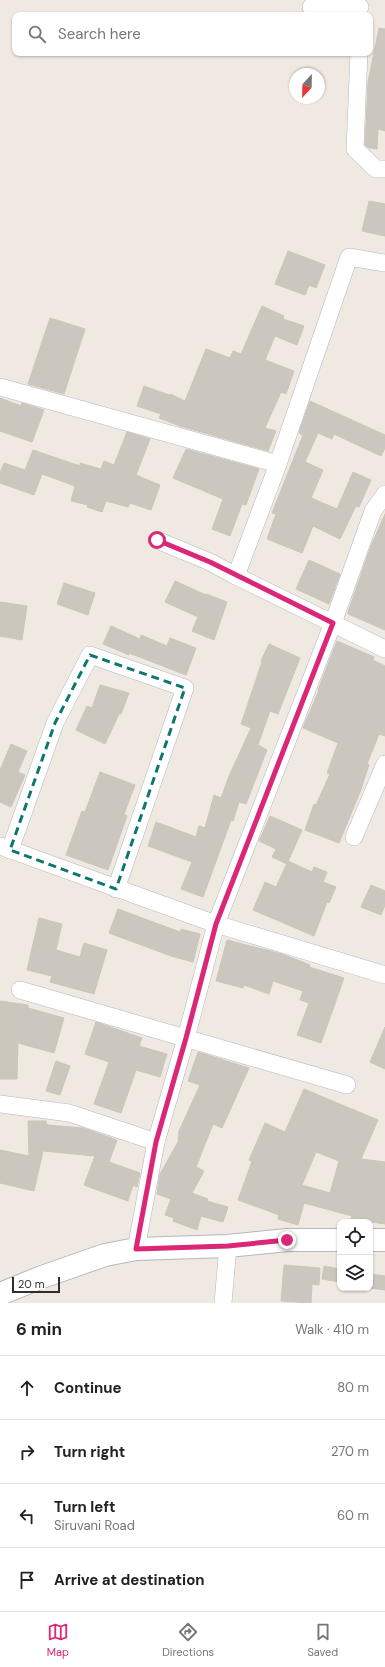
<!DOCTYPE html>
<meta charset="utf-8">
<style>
:root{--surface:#fff;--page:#f6f6f6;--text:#202124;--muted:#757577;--line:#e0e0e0;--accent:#db2777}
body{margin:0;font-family:"DM Sans",sans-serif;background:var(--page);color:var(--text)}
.controls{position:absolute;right:12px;bottom:12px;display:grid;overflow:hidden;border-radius:8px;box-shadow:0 1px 3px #0004}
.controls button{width:36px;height:36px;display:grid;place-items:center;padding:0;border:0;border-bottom:1px solid var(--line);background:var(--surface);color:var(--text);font:20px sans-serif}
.compass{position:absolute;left:289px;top:68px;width:36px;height:36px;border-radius:50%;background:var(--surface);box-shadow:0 1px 3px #0004;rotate:202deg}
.scale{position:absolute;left:12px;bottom:10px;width:48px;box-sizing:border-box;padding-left:4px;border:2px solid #2e2e2e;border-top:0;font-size:11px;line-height:14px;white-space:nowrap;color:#2e2e2e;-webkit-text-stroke:3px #fff;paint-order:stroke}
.stop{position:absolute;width:12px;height:12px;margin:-9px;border:3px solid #db2777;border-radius:50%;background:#fff}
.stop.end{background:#db2777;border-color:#fff;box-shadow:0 1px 4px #0008}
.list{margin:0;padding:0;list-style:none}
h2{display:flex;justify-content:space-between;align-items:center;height:52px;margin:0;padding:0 16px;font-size:17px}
h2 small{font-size:13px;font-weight:400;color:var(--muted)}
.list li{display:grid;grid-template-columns:26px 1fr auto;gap:12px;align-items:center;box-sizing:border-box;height:64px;padding:0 16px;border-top:1px solid var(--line)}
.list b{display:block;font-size:15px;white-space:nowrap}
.list p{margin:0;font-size:13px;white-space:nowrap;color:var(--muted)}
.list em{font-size:13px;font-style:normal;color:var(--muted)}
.icon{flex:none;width:22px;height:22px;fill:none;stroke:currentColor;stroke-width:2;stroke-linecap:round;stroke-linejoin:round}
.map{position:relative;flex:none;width:385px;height:1303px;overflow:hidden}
.search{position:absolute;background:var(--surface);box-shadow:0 1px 3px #0004;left:12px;right:12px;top:12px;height:44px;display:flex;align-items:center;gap:10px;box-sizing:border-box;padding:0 14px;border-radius:8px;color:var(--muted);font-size:15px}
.sheet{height:308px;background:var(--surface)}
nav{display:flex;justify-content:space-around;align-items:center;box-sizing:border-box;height:56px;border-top:1px solid var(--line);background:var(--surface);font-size:11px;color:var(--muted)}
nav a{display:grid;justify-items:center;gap:2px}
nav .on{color:var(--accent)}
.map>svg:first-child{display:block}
.building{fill:#cbc7bf;stroke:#cbc5ba;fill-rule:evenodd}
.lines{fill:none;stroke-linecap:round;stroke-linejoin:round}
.minor-casing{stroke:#b4b7c1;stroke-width:18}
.tertiary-casing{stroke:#b4b7c1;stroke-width:24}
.minor{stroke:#fff;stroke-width:17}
.tertiary{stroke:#fff;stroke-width:22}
.route{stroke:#db2777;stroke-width:5}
.marked{fill:none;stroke:#0f766e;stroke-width:3;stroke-dasharray:8 5;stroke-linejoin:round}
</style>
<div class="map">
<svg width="385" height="1303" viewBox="0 0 385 1303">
<rect width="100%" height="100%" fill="#efe9e1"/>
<g class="building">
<polygon points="379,28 385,29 385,131 378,129 377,149 369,148 365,145 368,82"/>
<polygon points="369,201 385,204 385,236 362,231"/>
<polygon points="288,251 325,265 316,288 309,285 305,295 275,284"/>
<polygon points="262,306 284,316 283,319 304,326 297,345 275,336 265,360 294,371 286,394 281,392 265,428 276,431 268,451 180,426 159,418 161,414 137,406 144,386 169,395 170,394 185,401 206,349 230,358 233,351 241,354"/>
<polygon points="50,318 85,329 64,394 28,384"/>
<polygon points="0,398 21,406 22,403 44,410 32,442 0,431"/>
<polygon points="310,401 385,435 385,448 381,456 334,434 332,439 318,433 305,462 323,470 311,498 337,509 353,472 371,480 359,507 356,506 340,539 313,526 302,553 267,539 276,514 272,513 303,435 299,433"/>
<polygon points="127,432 150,439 136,475 160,485 151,510 130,503 128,507 106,501 102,512 87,507 88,505 71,501 75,486 42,474 34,495 0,483 0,473 4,463 25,470 33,450 80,466 80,463 101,469 104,461 114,465"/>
<polygon points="186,449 259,469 246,505 242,504 230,536 212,529 223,499 173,478"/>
<polygon points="385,514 385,630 348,614 348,612 371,546"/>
<polygon points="309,560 340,574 329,604 296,589"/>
<polygon points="175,581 206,595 206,594 227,602 214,640 192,631 198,617 165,602"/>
<polygon points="64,583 95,593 88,615 57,604"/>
<polygon points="0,602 27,606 22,640 0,636"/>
<polygon points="111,626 140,639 141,635 167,646 170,638 196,648 186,675 129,653 129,655 103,644"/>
<polygon points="337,641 374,657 373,660 385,666 385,736 379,734 367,764 369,765 360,792 339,843 305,830 314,804 316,805 330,774 327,773 338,743 303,728 319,690 318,690"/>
<polygon points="269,644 300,658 278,714 270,711 258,745 267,750 246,804 239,802 233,821 231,820 203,897 181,889 192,862 148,846 156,822 196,837 199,826 205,828 214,795 221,798 229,776 251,728 241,724 262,662 261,661"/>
<polygon points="100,685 129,693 121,714 119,714 105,744 76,730 87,706 92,708"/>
<polygon points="11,744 27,751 18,772 25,775 11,807 0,802 0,770"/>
<polygon points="100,772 135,785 124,814 127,816 108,870 66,855 82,811 85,812"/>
<polygon points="270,816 302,830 287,864 272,857 276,849 259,841"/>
<polygon points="288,861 312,872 314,867 327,872 323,882 336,887 329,903 327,902 314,936 253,910 265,882 276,887"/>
<polygon points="371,885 385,891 385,905 381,915 361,907"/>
<polygon points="118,909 180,932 181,929 200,934 193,962 171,956 109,933"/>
<polygon points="39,918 62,924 56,950 80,957 84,943 107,950 94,994 50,982 52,976 27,970"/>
<polygon points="227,940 282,954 310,965 309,967 344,978 321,1043 297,1035 309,1003 300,1000 303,991 273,981 269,994 244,985 243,988 216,981"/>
<polygon points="0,1001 28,1005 28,1008 64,1018 54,1053 18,1043 17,1079 0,1079"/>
<polygon points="96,1022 142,1038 139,1046 167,1054 160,1077 136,1070 121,1113 94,1104 109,1062 85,1054"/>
<polygon points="385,1027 385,1069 370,1062"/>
<polygon points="198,1052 249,1068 222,1128 213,1124 196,1167 204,1171 192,1193 208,1199 207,1201 228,1207 223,1222 201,1216 197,1230 173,1221 174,1218 165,1215 171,1199 157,1194 160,1174 178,1142 179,1131 200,1085 188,1081"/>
<polygon points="56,1061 70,1066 60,1095 46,1091"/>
<path d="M 304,1089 L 378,1120 L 361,1159 L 385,1162 L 385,1224 L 351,1219 L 352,1216 L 304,1203 L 298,1225 L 278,1219 L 279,1215 L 238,1200 L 252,1161 L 249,1160 L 265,1123 L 285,1132 ZM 316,1152 L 339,1161 L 330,1193 L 302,1185 Z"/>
<polygon points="28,1121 46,1121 47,1125 83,1128 117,1140 109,1162 140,1173 137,1187 133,1185 128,1201 84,1185 95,1156 43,1151 34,1191 0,1183 0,1150 29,1156"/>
<polygon points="284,1265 320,1268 319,1285 312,1284 311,1303 281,1301"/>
<polygon points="324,1266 340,1269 340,1282 322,1279"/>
<polygon points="370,1274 385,1276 385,1290 370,1288"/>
</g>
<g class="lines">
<defs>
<g id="minor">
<polyline points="311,7 360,7"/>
<polyline points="359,53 355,149 376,169 385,169"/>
<polyline points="385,263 349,257 278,464 236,576 385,649"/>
<polyline points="0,387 278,464"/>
<polyline points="157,540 210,562 236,576"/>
<polyline points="354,837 385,764"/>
<polyline points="0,846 216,924 385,975"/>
<polyline points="10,850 55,723 90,655 185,688 116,889"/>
<polyline points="20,990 347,1085"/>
<polyline points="0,1104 69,1113 156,1142"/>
<polyline points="136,1249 156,1142 186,1038 216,924 333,623 373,511 385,494"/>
<polyline points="223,1303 228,1246"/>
</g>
<g id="tertiary">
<polyline points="370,1240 385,1240"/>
<polyline points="0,1294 42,1277 105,1255 136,1249 228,1246 287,1240 340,1240"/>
</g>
</defs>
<use href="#minor" class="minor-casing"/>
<use href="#tertiary" class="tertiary-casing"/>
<use href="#minor" class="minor"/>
<use href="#tertiary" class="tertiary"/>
</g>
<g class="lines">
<polyline class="route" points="157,540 210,562 333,623 216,924 186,1038 156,1142 136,1249 228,1246 287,1240"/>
</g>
<path class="marked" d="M 90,655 L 185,688 L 116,889 L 10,850 L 55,723 Z"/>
</svg>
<div class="controls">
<button><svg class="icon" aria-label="locate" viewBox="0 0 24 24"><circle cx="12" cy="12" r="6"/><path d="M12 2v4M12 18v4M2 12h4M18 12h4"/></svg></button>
<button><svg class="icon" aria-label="layers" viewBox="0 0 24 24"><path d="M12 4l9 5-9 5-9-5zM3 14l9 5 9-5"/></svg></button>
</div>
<svg class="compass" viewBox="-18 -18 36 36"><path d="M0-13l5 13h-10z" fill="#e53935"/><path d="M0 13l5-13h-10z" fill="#757577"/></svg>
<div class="scale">20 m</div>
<div class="stop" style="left:157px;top:540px"></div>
<div class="stop end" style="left:287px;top:1240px"></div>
<div class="search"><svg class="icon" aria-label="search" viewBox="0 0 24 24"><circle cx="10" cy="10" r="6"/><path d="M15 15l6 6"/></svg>Search here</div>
</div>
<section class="sheet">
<h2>6 min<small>Walk · 410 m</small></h2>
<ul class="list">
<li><svg class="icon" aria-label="ahead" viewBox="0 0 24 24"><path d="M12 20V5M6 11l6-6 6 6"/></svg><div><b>Continue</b></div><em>80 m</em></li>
<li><svg class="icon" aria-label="right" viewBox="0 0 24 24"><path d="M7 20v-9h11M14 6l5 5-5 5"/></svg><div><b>Turn right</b></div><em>270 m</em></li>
<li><svg class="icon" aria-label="left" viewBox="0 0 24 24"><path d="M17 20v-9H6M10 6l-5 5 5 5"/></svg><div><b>Turn left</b><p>Siruvani Road</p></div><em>60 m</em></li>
<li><svg class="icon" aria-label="arrive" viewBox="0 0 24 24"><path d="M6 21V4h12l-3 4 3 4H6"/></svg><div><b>Arrive at destination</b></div></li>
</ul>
</section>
<nav>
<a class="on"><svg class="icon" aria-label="map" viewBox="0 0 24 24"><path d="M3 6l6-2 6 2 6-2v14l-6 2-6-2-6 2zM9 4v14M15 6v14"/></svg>Map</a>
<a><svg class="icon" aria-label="directions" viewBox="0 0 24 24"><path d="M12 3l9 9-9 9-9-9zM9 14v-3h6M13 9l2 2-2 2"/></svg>Directions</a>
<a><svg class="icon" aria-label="saved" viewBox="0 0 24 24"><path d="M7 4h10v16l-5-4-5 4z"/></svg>Saved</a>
</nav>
